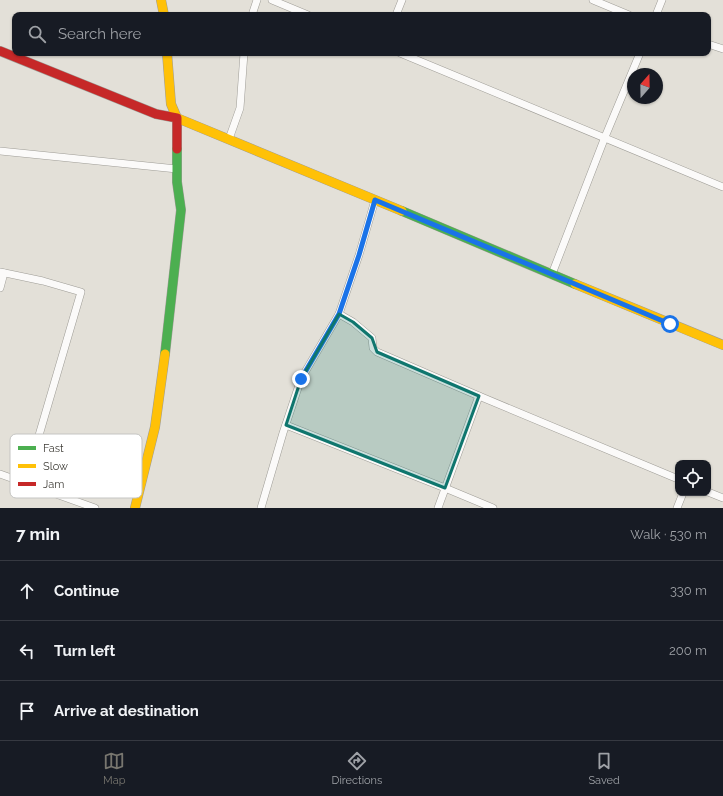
<!DOCTYPE html>
<meta charset="utf-8">
<style>
:root{--surface:#171b24;--page:#242831;--text:#f1f3f6;--muted:#9ea1a6;--line:#363941;--accent:#78766f}
body{margin:0;font-family:Raleway,sans-serif;background:var(--page);color:var(--text)}
.controls{position:absolute;right:12px;bottom:12px;display:grid;overflow:hidden;border-radius:8px;box-shadow:0 1px 3px #0004}
.controls button{width:36px;height:36px;display:grid;place-items:center;padding:0;border:0;border-bottom:1px solid var(--line);background:var(--surface);color:var(--text);font:20px sans-serif}
.compass{position:absolute;left:627px;top:68px;width:36px;height:36px;border-radius:50%;background:var(--surface);box-shadow:0 1px 3px #0004;rotate:20deg}
.stop{position:absolute;width:12px;height:12px;margin:-9px;border:3px solid #1a73e8;border-radius:50%;background:#fff}
.stop.end{background:#1a73e8;border-color:#fff;box-shadow:0 1px 4px #0008}
.list{margin:0;padding:0;list-style:none}
h2{display:flex;justify-content:space-between;align-items:center;height:52px;margin:0;padding:0 16px;font-size:17px}
h2 small{font-size:13px;font-weight:400;color:var(--muted)}
.list li{display:grid;grid-template-columns:26px 1fr auto;gap:12px;align-items:center;box-sizing:border-box;height:60px;padding:0 16px;border-top:1px solid var(--line)}
.list b{display:block;font-size:15px;white-space:nowrap}
.list em{font-size:13px;font-style:normal;color:var(--muted)}
.icon{flex:none;width:22px;height:22px;fill:none;stroke:currentColor;stroke-width:2;stroke-linecap:round;stroke-linejoin:round}
.map{position:relative;flex:none;width:723px;height:508px;overflow:hidden}
.search{position:absolute;background:var(--surface);box-shadow:0 1px 3px #0004;left:12px;right:12px;top:12px;height:44px;display:flex;align-items:center;gap:10px;box-sizing:border-box;padding:0 14px;border-radius:8px;color:var(--muted);font-size:15px}
.sheet{height:232px;background:var(--surface)}
nav{display:flex;justify-content:space-around;align-items:center;box-sizing:border-box;height:56px;border-top:1px solid var(--line);background:var(--surface);font-size:11px;color:var(--muted)}
nav a{display:grid;justify-items:center;gap:2px}
nav .on{color:var(--accent)}
.map>svg:first-child{display:block}
.lines{fill:none;stroke-linecap:round;stroke-linejoin:round}
.street-casing{stroke:#9e9c96;stroke-width:8}
.fast-casing{stroke:#9e9c96;stroke-width:10}
.slow-casing{stroke:#9e9c96;stroke-width:10}
.jam-casing{stroke:#9e9c96;stroke-width:10}
.street{stroke:#fbfaf9;stroke-width:7}
.fast{stroke:#4caf50;stroke-width:9}
.slow{stroke:#ffc107;stroke-width:9}
.jam{stroke:#c62828;stroke-width:9}
.route{stroke:#1a73e8;stroke-width:5}
.marked{fill:#0f766e;fill-opacity:0.2;stroke:#0f766e;stroke-width:3;stroke-linejoin:round}
.key{fill:#fff;stroke:#c5c5c3;stroke-width:1}
.key-label{font-size:11px;fill:#3f3d37}
</style>
<div class="map">
<svg width="723" height="508" viewBox="0 0 723 508">
<rect width="100%" height="100%" fill="#e3e0d8"/>
<g class="lines">
<defs>
<g id="street">
<polyline points="272,0 308,15"/>
<polyline points="593,0 629,15"/>
<polyline points="252,15 257,0"/>
<polyline points="396,15 402,0"/>
<polyline points="656,15 662,0"/>
<polyline points="708,44 723,49"/>
<polyline points="400,53 723,187"/>
<polyline points="229,139 240,108 244,53"/>
<polyline points="0,151 177,169"/>
<polyline points="0,272 43,281 81,292 25,483"/>
<polyline points="552,274 605,137 640,53"/>
<polyline points="0,288 4,273"/>
<polyline points="339,314 353,322 372,338 373,348 377,352 479,396 678,479"/>
<polyline points="286,425 445,488 493,508"/>
<polyline points="0,474 95,508"/>
<polyline points="708,492 723,498"/>
<polyline points="261,508 283,433 301,379 339,314 359,255 375,200"/>
<polyline points="438,508 479,396"/>
<polyline points="677,508 683,493"/>
</g>
<g id="fast">
<polyline points="402,211 575,284"/>
<polyline points="165,354 181,210 177,182 177,149"/>
</g>
<g id="slow">
<polyline points="161,0 164,15"/>
<polyline points="167,53 171,104 177,118 402,211"/>
<polyline points="575,284 723,345"/>
<polyline points="135,508 155,427 165,354"/>
</g>
<polyline id="jam" points="0,51 156,114 177,118 177,149"/>
</defs>
<use href="#street" class="street-casing"/>
<use href="#fast" class="fast-casing"/>
<use href="#slow" class="slow-casing"/>
<use href="#jam" class="jam-casing"/>
<use href="#street" class="street"/>
<use href="#fast" class="fast"/>
<use href="#slow" class="slow"/>
<use href="#jam" class="jam"/>
</g>
<g class="lines">
<polyline class="route" points="301,379 339,314 359,255 375,200 670,324"/>
</g>
<path class="marked" d="M 339,314 L 353,322 L 372,338 L 377,352 L 479,396 L 445,488 L 286,425 L 301,379 Z"/>
<rect x="10" y="434" width="132" height="64" rx="6" class="key"/>
<rect x="18" y="446" width="18" height="4" fill="#4caf50"/>
<rect x="18" y="464" width="18" height="4" fill="#ffc107"/>
<rect x="18" y="482" width="18" height="4" fill="#c62828"/>
<g class="key-label">
<text x="43" y="452">Fast</text>
<text x="43" y="470">Slow</text>
<text x="43" y="488">Jam</text>
</g>
</svg>
<div class="controls">
<button><svg class="icon" aria-label="locate" viewBox="0 0 24 24"><circle cx="12" cy="12" r="6"/><path d="M12 2v4M12 18v4M2 12h4M18 12h4"/></svg></button>
</div>
<svg class="compass" viewBox="-18 -18 36 36"><path d="M0-13l5 13h-10z" fill="#e53935"/><path d="M0 13l5-13h-10z" fill="#9ea1a6"/></svg>
<div class="stop" style="left:670px;top:324px"></div>
<div class="stop end" style="left:301px;top:379px"></div>
<div class="search"><svg class="icon" aria-label="search" viewBox="0 0 24 24"><circle cx="10" cy="10" r="6"/><path d="M15 15l6 6"/></svg>Search here</div>
</div>
<section class="sheet">
<h2>7 min<small>Walk · 530 m</small></h2>
<ul class="list">
<li><svg class="icon" aria-label="ahead" viewBox="0 0 24 24"><path d="M12 20V5M6 11l6-6 6 6"/></svg><div><b>Continue</b></div><em>330 m</em></li>
<li><svg class="icon" aria-label="left" viewBox="0 0 24 24"><path d="M17 20v-9H6M10 6l-5 5 5 5"/></svg><div><b>Turn left</b></div><em>200 m</em></li>
<li><svg class="icon" aria-label="arrive" viewBox="0 0 24 24"><path d="M6 21V4h12l-3 4 3 4H6"/></svg><div><b>Arrive at destination</b></div></li>
</ul>
</section>
<nav>
<a class="on"><svg class="icon" aria-label="map" viewBox="0 0 24 24"><path d="M3 6l6-2 6 2 6-2v14l-6 2-6-2-6 2zM9 4v14M15 6v14"/></svg>Map</a>
<a><svg class="icon" aria-label="directions" viewBox="0 0 24 24"><path d="M12 3l9 9-9 9-9-9zM9 14v-3h6M13 9l2 2-2 2"/></svg>Directions</a>
<a><svg class="icon" aria-label="saved" viewBox="0 0 24 24"><path d="M7 4h10v16l-5-4-5 4z"/></svg>Saved</a>
</nav>
